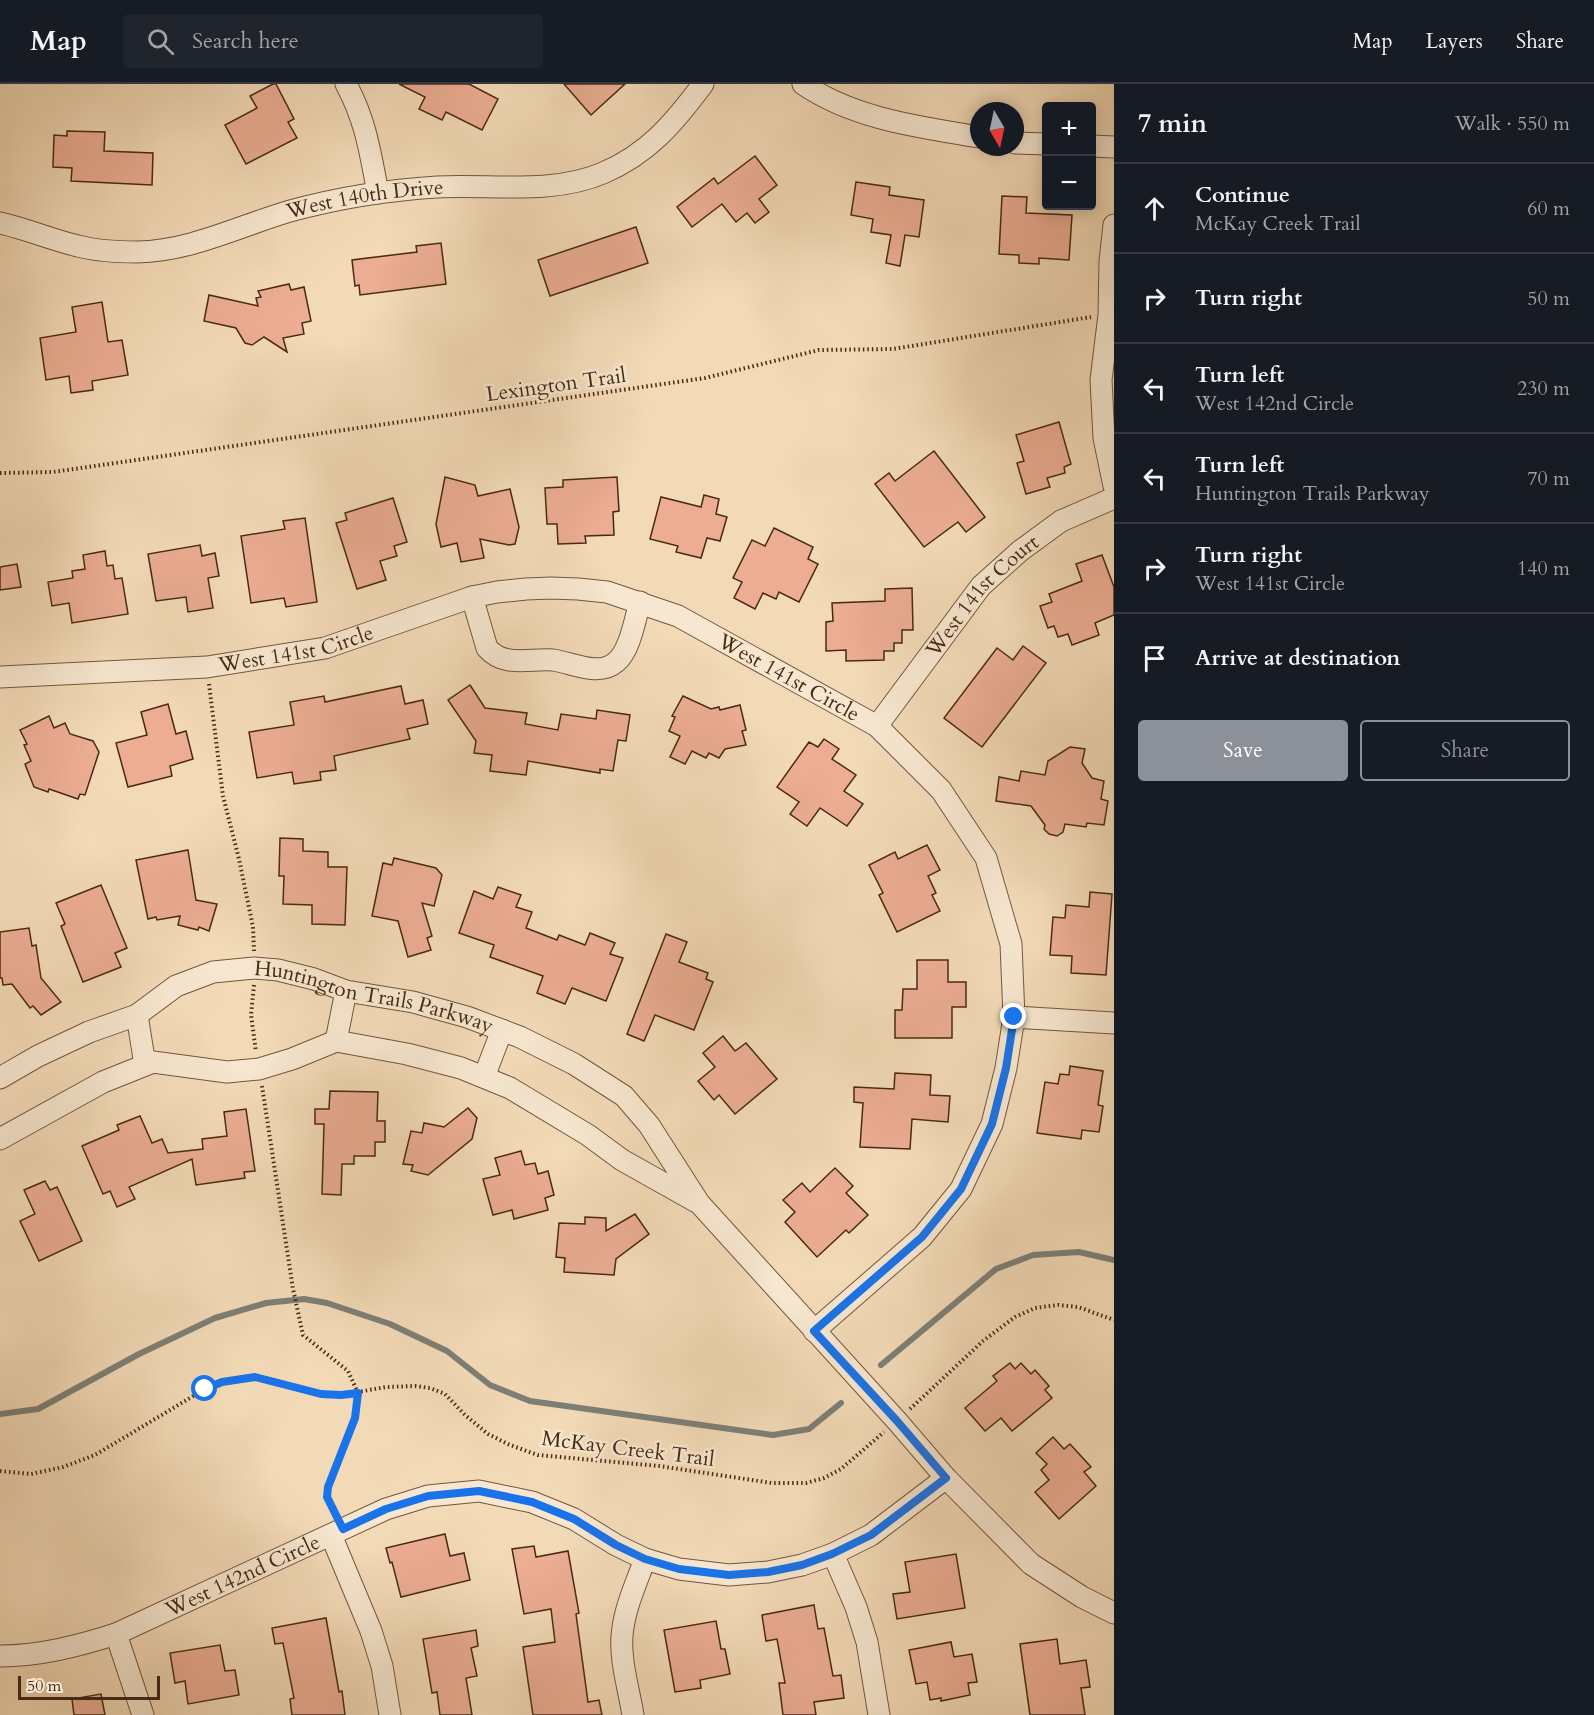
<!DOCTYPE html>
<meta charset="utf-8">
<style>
:root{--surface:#171b24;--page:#20242c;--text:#f1f3f6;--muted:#9ea1a6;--line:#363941;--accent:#8c9099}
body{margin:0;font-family:Cardo,serif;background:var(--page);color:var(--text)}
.controls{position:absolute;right:18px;top:18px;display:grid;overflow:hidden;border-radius:6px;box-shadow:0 3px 15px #0003}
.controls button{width:54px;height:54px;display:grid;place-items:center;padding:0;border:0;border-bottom:2px solid var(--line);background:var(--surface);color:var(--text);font:30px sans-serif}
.compass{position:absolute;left:970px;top:18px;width:54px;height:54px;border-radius:50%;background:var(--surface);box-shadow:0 3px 15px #0003;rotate:171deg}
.scale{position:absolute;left:18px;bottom:15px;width:142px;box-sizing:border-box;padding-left:6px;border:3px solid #482a14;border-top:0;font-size:16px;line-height:21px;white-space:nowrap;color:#482a14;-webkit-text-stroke:4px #f7e7d0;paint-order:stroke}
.stop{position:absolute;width:18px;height:18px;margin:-14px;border:4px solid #1a73e8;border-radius:50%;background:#fff}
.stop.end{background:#1a73e8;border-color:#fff;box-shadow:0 2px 6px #0008}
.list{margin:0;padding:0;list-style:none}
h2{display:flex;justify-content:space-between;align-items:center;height:78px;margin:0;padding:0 24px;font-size:26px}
h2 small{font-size:20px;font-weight:400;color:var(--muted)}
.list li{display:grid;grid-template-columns:39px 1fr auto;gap:18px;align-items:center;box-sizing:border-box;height:90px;padding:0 24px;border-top:2px solid var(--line)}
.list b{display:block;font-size:22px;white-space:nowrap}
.list p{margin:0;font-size:20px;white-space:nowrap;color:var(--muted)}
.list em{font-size:20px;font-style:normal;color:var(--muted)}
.actions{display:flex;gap:12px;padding:18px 24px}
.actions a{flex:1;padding:14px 0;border:2px solid var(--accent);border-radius:6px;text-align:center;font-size:21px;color:var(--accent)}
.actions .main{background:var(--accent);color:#fff}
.icon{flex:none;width:33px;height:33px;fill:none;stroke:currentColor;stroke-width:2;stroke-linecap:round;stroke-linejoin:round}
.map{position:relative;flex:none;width:1114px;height:1631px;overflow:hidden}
header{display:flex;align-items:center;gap:36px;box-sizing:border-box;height:84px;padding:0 30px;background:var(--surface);border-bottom:2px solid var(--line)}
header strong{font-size:28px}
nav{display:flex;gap:33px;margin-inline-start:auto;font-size:21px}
.search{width:420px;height:54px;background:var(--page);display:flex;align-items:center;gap:15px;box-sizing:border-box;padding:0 21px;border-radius:6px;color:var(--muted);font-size:22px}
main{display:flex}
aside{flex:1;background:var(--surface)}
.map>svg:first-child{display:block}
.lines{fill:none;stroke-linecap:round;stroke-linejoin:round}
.stream{stroke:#7d7f77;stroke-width:6}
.building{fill:#ecad93;stroke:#482a14;stroke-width:1.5}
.minor-casing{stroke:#73563d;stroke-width:23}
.path{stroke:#482a14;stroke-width:4;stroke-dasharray:1.5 3;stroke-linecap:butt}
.minor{stroke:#f7e7d0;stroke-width:21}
.route{stroke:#1a73e8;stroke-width:8}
.labels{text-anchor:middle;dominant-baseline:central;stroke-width:5;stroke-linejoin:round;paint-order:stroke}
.street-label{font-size:21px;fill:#482a14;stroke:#f7e7d0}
</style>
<header>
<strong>Map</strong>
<div class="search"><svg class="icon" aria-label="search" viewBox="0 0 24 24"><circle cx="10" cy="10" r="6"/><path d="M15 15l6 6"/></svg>Search here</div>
<nav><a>Map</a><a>Layers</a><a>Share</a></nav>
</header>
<main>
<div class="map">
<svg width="1114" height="1631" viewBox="0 0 1114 1631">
<rect width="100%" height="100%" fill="#f3dab7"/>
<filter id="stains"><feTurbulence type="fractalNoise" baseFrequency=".00333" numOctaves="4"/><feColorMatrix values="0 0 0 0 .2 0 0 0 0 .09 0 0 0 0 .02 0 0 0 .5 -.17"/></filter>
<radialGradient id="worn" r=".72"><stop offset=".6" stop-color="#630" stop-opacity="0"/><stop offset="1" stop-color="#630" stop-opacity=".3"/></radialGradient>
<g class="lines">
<g class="stream">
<polyline points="881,1281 996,1185 1033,1171 1079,1168 1114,1176"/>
<polyline points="0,1330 38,1325 139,1270 215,1234 266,1219 304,1215 327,1219 390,1240 447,1267 490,1301 530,1317 773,1351 809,1345 841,1319"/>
</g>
</g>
<g class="building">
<polygon points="273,0 276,0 294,35 288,38 297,54 246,80 225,41 257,24 250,12"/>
<polygon points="399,0 469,0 498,15 482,46 446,28 442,36 419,25 425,13"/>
<polygon points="564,0 625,0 591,31"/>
<polygon points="67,47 105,48 104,67 153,69 152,101 71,97 72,84 53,83 54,51 67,52"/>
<polygon points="755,72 777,101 759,115 769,128 755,139 747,129 736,138 722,120 692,143 677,123 714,94 718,100"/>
<polygon points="856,98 890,103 889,111 924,116 919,153 905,151 900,182 886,179 891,151 871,148 873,135 851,131"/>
<polygon points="1002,112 1027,113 1026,129 1072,131 1069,176 1039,174 1039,180 1019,179 1019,171 999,170"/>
<polygon points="636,143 648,179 550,212 538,176"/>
<polygon points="441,159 446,200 360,211 359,201 355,202 352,176 417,168 416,162"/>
<polygon points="289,200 291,206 304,203 311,237 302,239 304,250 283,254 287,268 264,253 252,261 245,259 236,244 204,237 209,211 258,222 256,214 261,213 258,207"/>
<polygon points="102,218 108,258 122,256 128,291 92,297 93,306 71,309 69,292 46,296 40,254 76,248 72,223"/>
<polygon points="1059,338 1071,380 1064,383 1065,389 1047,394 1050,403 1026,410 1017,379 1024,377 1016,351"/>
<polygon points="934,367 985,433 966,448 958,438 924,463 875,400 889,389 895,397"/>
<polygon points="445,393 475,401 478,412 510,405 519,443 515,460 509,461 480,455 484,474 461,478 457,459 441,463 436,440"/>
<polygon points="617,393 619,427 613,428 614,451 585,452 586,459 558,460 557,440 547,440 545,404 563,403 563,396"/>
<polygon points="704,411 719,415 716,430 727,433 720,457 707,454 701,474 676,468 678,462 650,455 661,413 701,423"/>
<polygon points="393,414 407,458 394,462 397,472 380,477 386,496 357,505 336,439 347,436 345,429"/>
<polygon points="305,434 317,518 286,523 284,514 251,519 241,452 285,445 283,437"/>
<polygon points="774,444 813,463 808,475 818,480 799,518 779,508 776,515 763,509 755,525 734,514 742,498 733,494 752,456 765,462"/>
<polygon points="200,461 202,472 215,469 219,492 208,494 213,524 188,528 186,513 156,517 148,470"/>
<polygon points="105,467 107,482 113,481 115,495 122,494 128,530 72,539 69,519 52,522 48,498 73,494 72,487 85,485 83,471"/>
<polygon points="1102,471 1114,503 1114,531 1095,539 1099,551 1072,561 1068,550 1058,553 1054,542 1048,544 1040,522 1052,518 1049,510 1082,497 1076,480"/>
<polygon points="17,480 21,503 0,506 0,483"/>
<polygon points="912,504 913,546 902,546 902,559 894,559 894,567 884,567 884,576 846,577 846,566 826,567 826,538 833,537 832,519 885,517 885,505"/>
<polygon points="1023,562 1046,579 982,663 944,634 997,564 1013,576"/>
<polygon points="470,601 485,624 527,629 525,640 558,646 561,630 596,635 597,626 630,631 626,657 618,656 613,687 600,685 600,689 528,677 526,691 490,687 492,671 474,669 476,657 448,616"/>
<polygon points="401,602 405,620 423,616 428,640 407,645 410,655 334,672 336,686 320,688 321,696 294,700 292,688 257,694 249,648 294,641 290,618 324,612 325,618"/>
<polygon points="683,612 711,625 719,623 720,626 740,621 746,646 742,647 746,661 725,665 719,674 709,669 706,674 692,667 685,680 670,673 680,652 669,647 675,633 672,632"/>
<polygon points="168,620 176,650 186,647 193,675 170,682 172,692 128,703 116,659 147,651 141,628"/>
<polygon points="49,632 54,644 65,639 70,650 93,657 99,668 85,711 80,710 78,715 49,705 48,708 34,703 25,680 31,677 24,661 27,660 20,646"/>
<polygon points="824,655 839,665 832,675 856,691 844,707 863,720 847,742 820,724 807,742 790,730 799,718 777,703 809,658 818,663"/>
<polygon points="1070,663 1085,665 1082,679 1092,694 1104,697 1101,715 1108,717 1104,741 1087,739 1086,743 1065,740 1063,748 1057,752 1049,750 1044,745 1045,741 1031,722 996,717 999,693 1019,697 1021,687 1045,691 1048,677"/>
<polygon points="280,754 303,755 303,767 328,768 328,783 347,783 345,841 312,840 312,821 283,820 284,792 279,792"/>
<polygon points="927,761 940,786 928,792 936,809 932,811 940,827 897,848 879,811 883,809 869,781 895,768 898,775"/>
<polygon points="188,766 196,816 217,820 209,847 199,843 198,846 178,841 180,832 157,836 156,833 148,835 136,776"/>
<polygon points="394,774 436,784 442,791 434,822 422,819 432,852 427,854 431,866 408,873 398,837 372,832 383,779 392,781"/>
<polygon points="101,801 127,864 115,869 121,883 83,898 61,842 65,840 56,819"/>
<polygon points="498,803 521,811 516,823 532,828 526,844 557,856 559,851 585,861 590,849 615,859 610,870 623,874 606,917 572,904 565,920 537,909 543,892 490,873 494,861 459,849 474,807 493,815"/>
<polygon points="1090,808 1112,810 1106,891 1071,889 1072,872 1050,871 1053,833 1065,834 1066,821 1089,823"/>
<polygon points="29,844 32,862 36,861 41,894 61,918 41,931 33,922 30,924 12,900 3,901 2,894 0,894 0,848"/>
<polygon points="666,850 687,858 679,878 708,889 706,895 713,898 694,946 655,931 644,957 627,950"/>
<polygon points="917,876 948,876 948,898 966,898 966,923 952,923 952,954 895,954 895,926 902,926 903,905 917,905"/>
<polygon points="723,952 735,967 746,959 777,995 735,1030 719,1011 714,1016 698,997 715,983 703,969"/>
<polygon points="1070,982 1103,987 1098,1021 1103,1022 1099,1048 1082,1046 1081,1055 1037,1049 1045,998 1058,1000 1060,990 1069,991"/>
<polygon points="895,989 931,991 930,1011 950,1012 948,1038 912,1035 910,1065 860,1063 863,1019 854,1018 854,1003 894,1005"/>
<polygon points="330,1007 378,1008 377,1037 385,1037 385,1058 375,1058 375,1072 354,1072 354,1080 342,1080 341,1111 322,1110 324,1040 315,1040 315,1025 329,1025"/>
<polygon points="468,1024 477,1034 472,1055 428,1091 411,1087 413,1081 403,1080 411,1047 422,1049 424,1039 444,1043"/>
<polygon points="246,1025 255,1087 244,1088 245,1094 196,1101 192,1075 129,1103 135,1115 117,1123 110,1107 103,1110 82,1062 119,1046 117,1041 140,1032 152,1059 162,1055 168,1069 203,1065 202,1055 227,1052 224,1028"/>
<polygon points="521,1067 525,1081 535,1079 538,1090 548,1087 554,1111 545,1114 548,1126 514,1135 512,1126 493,1131 483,1095 500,1091 495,1074"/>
<polygon points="835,1084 853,1102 846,1109 868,1131 849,1149 846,1146 817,1173 785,1138 795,1128 783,1116 802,1099 810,1108"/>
<polygon points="45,1097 50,1106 57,1103 82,1157 39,1177 20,1137 35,1130 24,1106"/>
<polygon points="635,1130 649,1150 616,1175 614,1191 564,1188 565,1174 556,1173 559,1139 585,1140 585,1133 606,1134 606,1147"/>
<polygon points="1010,1279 1015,1285 1021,1279 1031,1290 1035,1286 1049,1302 1045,1306 1052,1314 1012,1347 1001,1334 985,1347 965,1324 997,1297 993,1292"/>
<polygon points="1053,1353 1064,1365 1070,1360 1091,1383 1084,1388 1096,1402 1059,1435 1035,1408 1049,1396 1041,1386 1047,1380 1036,1369"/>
<polygon points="445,1450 450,1472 464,1469 470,1496 401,1513 392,1478 390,1479 386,1464"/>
<polygon points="534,1462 536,1473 568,1467 579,1529 576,1530 588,1618 599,1616 602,1631 533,1631 523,1563 555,1558 551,1525 524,1530 512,1465"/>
<polygon points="956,1470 965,1524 897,1535 893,1510 910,1508 905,1478"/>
<polygon points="814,1521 818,1545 824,1544 833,1592 841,1591 844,1614 814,1618 816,1631 783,1631 779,1599 785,1599 777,1555 766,1557 762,1531"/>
<polygon points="326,1534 339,1608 342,1607 345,1631 292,1631 290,1615 294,1614 283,1559 275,1560 272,1544"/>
<polygon points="716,1537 721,1565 725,1565 730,1590 700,1596 701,1604 675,1608 664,1546"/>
<polygon points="476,1546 478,1562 471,1564 477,1592 466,1594 472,1631 440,1631 437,1608 432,1609 423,1555"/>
<polygon points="1057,1555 1060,1580 1086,1576 1090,1603 1081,1604 1085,1631 1030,1631 1020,1560"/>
<polygon points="951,1558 954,1573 972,1570 977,1598 968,1599 970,1611 941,1617 941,1614 930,1616 927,1598 916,1600 909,1566"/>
<polygon points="220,1561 225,1587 235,1586 239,1611 188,1620 185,1597 175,1599 170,1569"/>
<polygon points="101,1610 105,1631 74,1631 72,1615"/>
</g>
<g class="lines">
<defs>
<g id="minor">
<path d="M 346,0 C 366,37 370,68 378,109"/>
<path d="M 803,0 C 854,35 920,43 979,53"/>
<polyline points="1015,59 1046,60"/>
<polyline points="1092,62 1114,63"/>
<path id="s1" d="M 0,139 C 27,145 52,156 78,162 C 97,167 118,168 137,168 C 191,167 239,142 290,127 C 338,114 387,106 437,103 C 491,100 551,111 603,89 C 648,70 674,39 703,0"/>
<polyline points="1114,141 1110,177 1109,231 1101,296 1104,354 1114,402"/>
<path d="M 472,513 L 487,564 C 504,584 531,574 553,576 C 573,579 599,593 616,578 C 630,567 635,535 640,518"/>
<path id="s2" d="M 0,593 L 207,583 L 325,564 L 472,513 L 497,508 L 526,505 L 551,504 L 578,505 L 607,508 L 678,532 L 877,642 L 941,706 L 986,774 L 1011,860 L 1014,933 L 1006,984 L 992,1040 L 961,1105 L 922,1153 L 814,1247"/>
<path id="s3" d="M 877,642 L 981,502 L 1020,467 L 1061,437 L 1114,414"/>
<polyline points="137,931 145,981"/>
<polyline points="1014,933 1114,939"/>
<polyline points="336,957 346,907"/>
<polyline points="484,993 502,946"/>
<path id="s4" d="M 0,994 L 38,972 L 89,948 L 137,931 L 176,902 L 213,888 L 254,884 L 278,886 L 314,895 L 346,907 L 413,918 L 467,933 L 520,953 L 574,980 L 624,1012 L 649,1041 L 699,1119 L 897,1337 L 946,1394 L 1031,1480 L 1082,1513 L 1114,1529"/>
<polyline points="0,1055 103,998 153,978 227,988 259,985 292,975 336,957 407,970 461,984 510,1004 588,1051 622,1076 695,1117"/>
<polyline points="331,1451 371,1547 382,1582 390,1631"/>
<polyline points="833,1470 856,1523 867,1558 879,1631"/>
<polyline points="116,1550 143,1631"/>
<path id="s5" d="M 0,1572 C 40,1572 78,1562 116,1550 L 386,1425 L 428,1412 L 479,1407 L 532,1418 L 574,1435 L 616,1461 L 645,1475 L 679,1485 L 729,1491 L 768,1488 L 802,1481 L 833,1470 L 871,1451 L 946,1394"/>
<path d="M 633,1631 C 629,1606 620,1577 622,1552 C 624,1525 636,1500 645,1475"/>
</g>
</defs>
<use href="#minor" class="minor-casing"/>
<g class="path">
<polyline points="0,389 53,388 705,294 819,266 893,265 1091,233"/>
<polyline points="209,600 223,712 239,775 253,843 254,867"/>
<polyline points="254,901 251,931 256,968"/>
<polyline points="262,1002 293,1205 303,1251 348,1287 358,1309 355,1333 328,1403 327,1413 334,1429"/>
<polyline points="910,1325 983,1257 1015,1233 1035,1224 1058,1221 1078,1223 1114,1236"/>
<polyline points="0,1387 31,1390 63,1383 95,1371 205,1305 222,1298 255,1293 269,1295 321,1310 341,1311 386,1303 415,1302 430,1304 445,1310 465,1331 488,1350 510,1361 538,1371 659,1382 772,1399 806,1399 824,1394 841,1385 884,1348"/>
</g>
<use href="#minor" class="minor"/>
</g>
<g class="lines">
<polyline class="route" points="205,1305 222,1298 255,1293 321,1310 341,1311 358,1309 355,1334 328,1403 327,1413 343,1445 386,1425 428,1412 479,1407 532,1418 574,1435 616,1461 645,1475 679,1485 729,1491 768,1488 802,1481 832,1470 871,1451 946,1394 897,1337 814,1247 922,1153 961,1105 992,1040 1006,984 1014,933"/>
</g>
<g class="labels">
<g class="street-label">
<text stroke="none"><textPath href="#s1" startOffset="376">West 140th Drive</textPath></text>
<text transform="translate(556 301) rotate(-8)">Lexington Trail</text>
<text stroke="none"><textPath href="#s3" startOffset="168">West 141st Court</textPath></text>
<text stroke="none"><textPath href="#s2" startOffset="298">West 141st Circle</textPath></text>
<text stroke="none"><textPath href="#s2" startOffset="820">West 141st Circle</textPath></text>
<text stroke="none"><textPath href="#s4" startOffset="404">Huntington Trails Parkway</textPath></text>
<text transform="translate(628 1365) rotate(7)">McKay Creek Trail</text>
<text stroke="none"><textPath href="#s5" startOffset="258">West 142nd Circle</textPath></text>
</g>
</g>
<rect width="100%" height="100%" filter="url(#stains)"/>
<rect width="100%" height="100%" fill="url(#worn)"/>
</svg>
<div class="controls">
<button>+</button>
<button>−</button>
</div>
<svg class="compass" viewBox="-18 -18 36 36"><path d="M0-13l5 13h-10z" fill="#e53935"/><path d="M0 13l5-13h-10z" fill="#9ea1a6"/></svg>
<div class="scale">50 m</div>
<div class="stop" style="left:205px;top:1305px"></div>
<div class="stop end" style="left:1014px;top:933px"></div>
</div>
<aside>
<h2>7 min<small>Walk · 550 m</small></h2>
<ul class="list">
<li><svg class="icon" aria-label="ahead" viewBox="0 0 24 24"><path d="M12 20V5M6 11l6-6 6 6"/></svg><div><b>Continue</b><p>McKay Creek Trail</p></div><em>60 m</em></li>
<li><svg class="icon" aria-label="right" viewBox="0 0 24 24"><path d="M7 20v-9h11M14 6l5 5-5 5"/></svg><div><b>Turn right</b></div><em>50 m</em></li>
<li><svg class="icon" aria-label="left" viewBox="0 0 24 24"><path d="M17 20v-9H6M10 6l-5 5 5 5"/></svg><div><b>Turn left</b><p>West 142nd Circle</p></div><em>230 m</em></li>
<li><svg class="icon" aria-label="left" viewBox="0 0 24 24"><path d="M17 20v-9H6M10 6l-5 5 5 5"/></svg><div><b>Turn left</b><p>Huntington Trails Parkway</p></div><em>70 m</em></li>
<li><svg class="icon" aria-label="right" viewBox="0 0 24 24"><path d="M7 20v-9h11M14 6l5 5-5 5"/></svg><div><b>Turn right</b><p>West 141st Circle</p></div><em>140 m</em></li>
<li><svg class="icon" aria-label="arrive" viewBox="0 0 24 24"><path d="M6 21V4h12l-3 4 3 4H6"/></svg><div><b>Arrive at destination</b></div></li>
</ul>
<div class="actions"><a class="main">Save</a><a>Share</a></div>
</aside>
</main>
